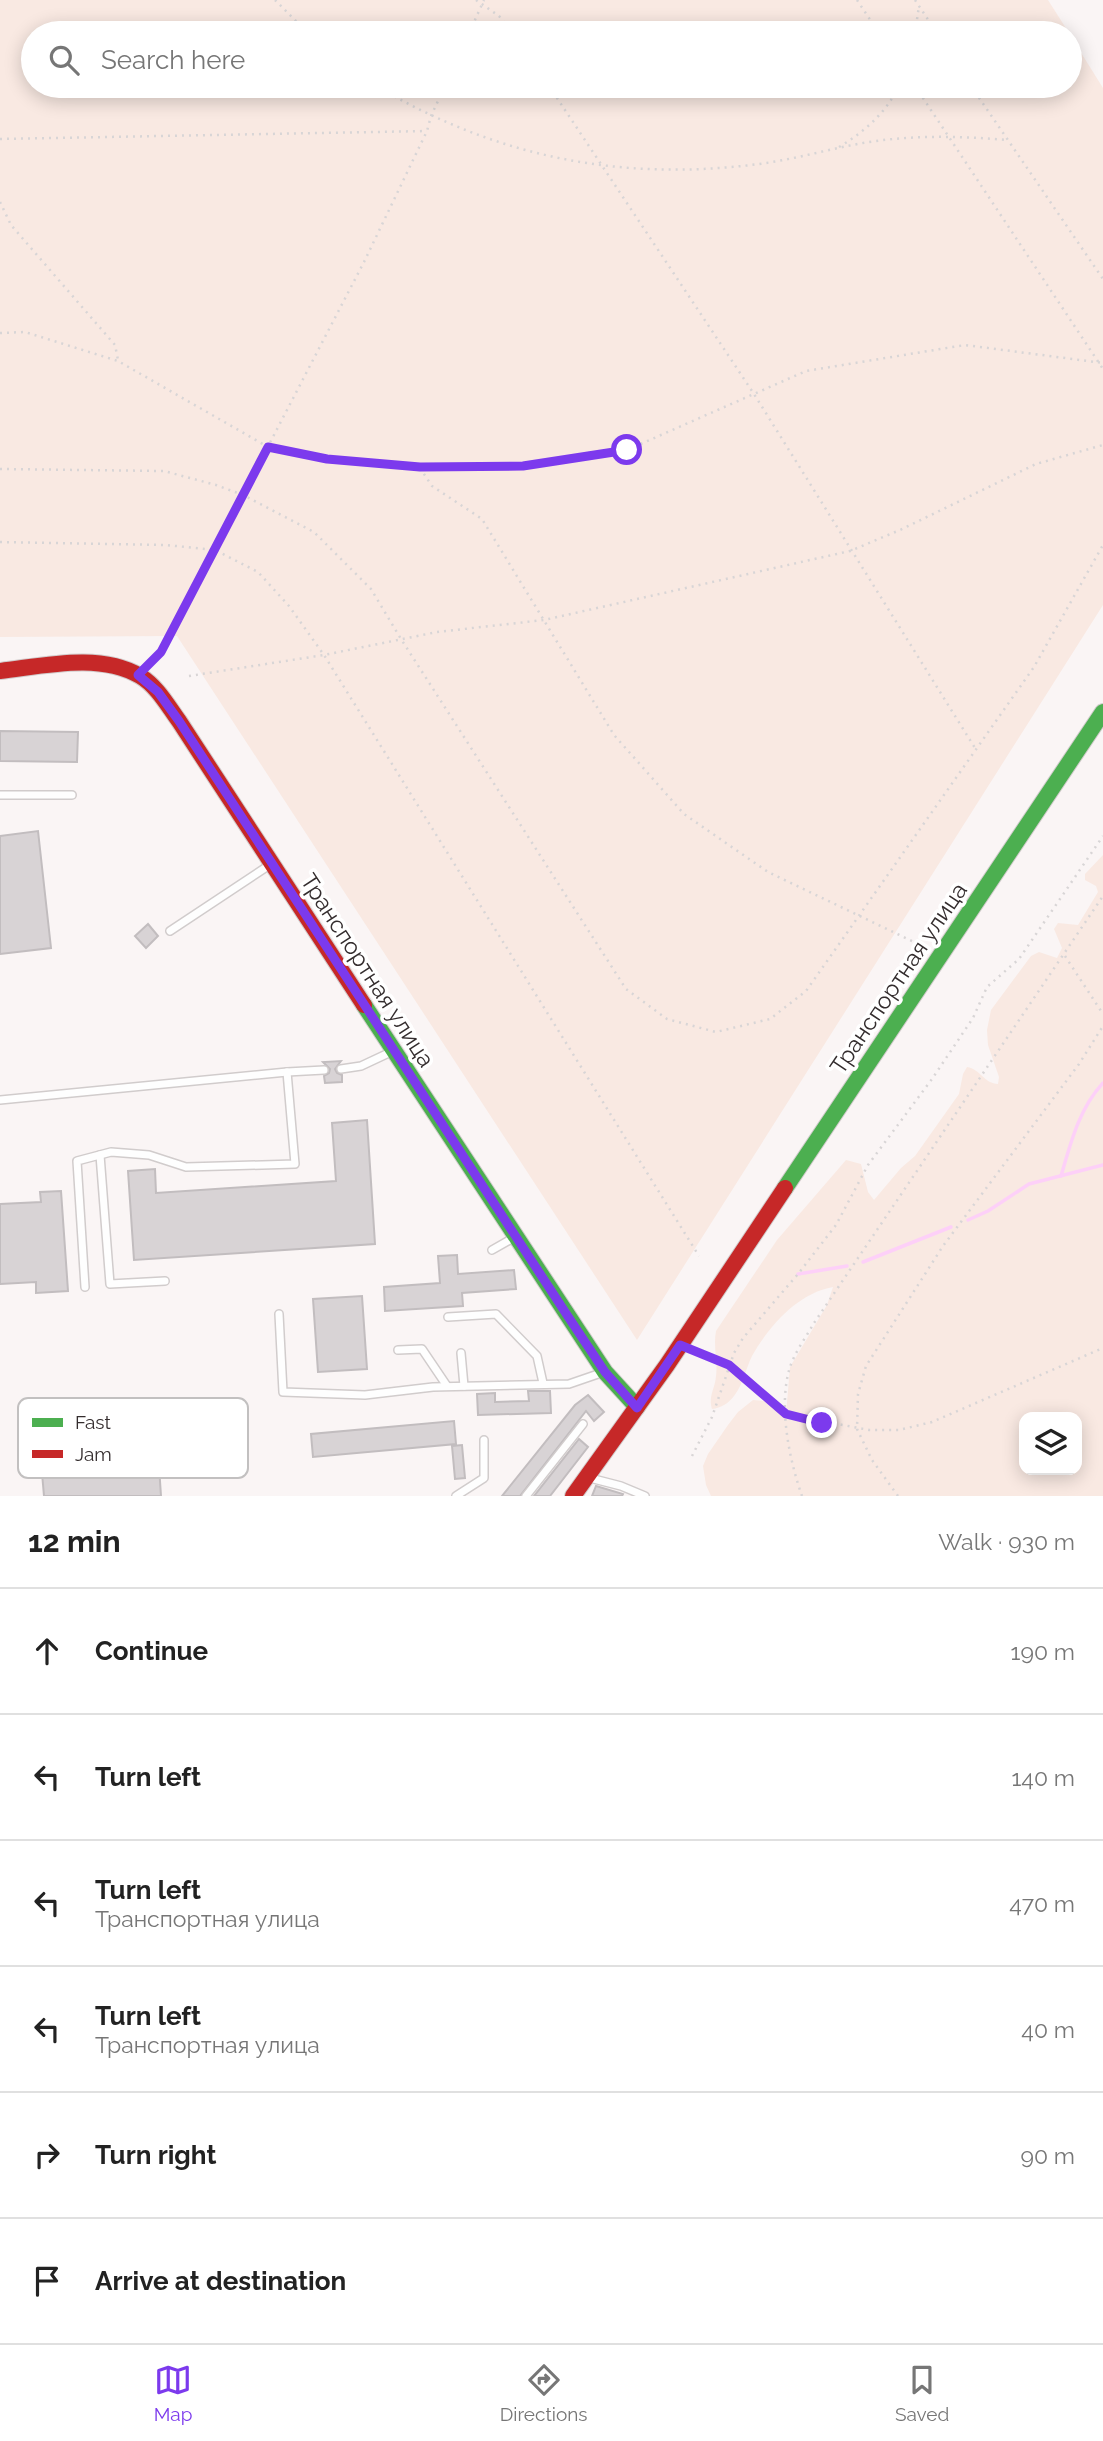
<!DOCTYPE html>
<meta charset="utf-8">
<style>
:root{--surface:#fff;--page:#f2f2f2;--text:#222;--muted:#767676;--line:#e0e0e0;--accent:#7c3aed}
body{margin:0;font-family:Raleway,sans-serif;background:var(--page);color:var(--text)}
.controls{position:absolute;right:21px;bottom:21px;display:grid;overflow:hidden;border-radius:14px;box-shadow:0 4px 18px #0003}
.controls button{width:63px;height:63px;display:grid;place-items:center;padding:0;border:0;border-bottom:2px solid var(--line);background:var(--surface);color:var(--text);font:35px sans-serif}
.stop{position:absolute;width:21px;height:21px;margin:-16px;border:5px solid #7c3aed;border-radius:50%;background:#fff}
.stop.end{background:#7c3aed;border-color:#fff;box-shadow:0 2px 7px #0008}
.list{margin:0;padding:0;list-style:none}
h2{display:flex;justify-content:space-between;align-items:center;height:91px;margin:0;padding:0 28px;font-size:30px}
h2 small{font-size:23px;font-weight:400;color:var(--muted)}
.list li{display:grid;grid-template-columns:46px 1fr auto;gap:21px;align-items:center;box-sizing:border-box;height:126px;padding:0 28px;border-top:2px solid var(--line)}
.list b{display:block;font-size:26px;white-space:nowrap}
.list p{margin:0;font-size:23px;white-space:nowrap;color:var(--muted)}
.list em{font-size:23px;font-style:normal;color:var(--muted)}
.icon{flex:none;width:38px;height:38px;fill:none;stroke:currentColor;stroke-width:2;stroke-linecap:round;stroke-linejoin:round}
.map{position:relative;flex:none;width:1103px;height:1496px;overflow:hidden}
.search{position:absolute;background:var(--surface);box-shadow:0 4px 18px #0003;left:21px;right:21px;top:21px;height:77px;display:flex;align-items:center;gap:18px;box-sizing:border-box;padding:0 24px;border-radius:38px;color:var(--muted);font-size:26px}
.sheet{height:847px;background:var(--surface)}
nav{display:flex;justify-content:space-around;align-items:center;box-sizing:border-box;height:98px;border-top:2px solid var(--line);background:var(--surface);font-size:19px;color:var(--muted)}
nav a{display:grid;justify-items:center;gap:4px}
nav .on{color:var(--accent)}
.map>svg:first-child{display:block}
.green{fill:#f9e9e2;fill-rule:evenodd}
.lines{fill:none;stroke-linecap:round;stroke-linejoin:round}
.stream{stroke:#fdd0f8;stroke-width:3.5}
.building{fill:#d8d3d5;stroke:#c2bdbf;stroke-width:2}
.lane-casing{stroke:#d1cccc;stroke-width:10}
.fast-casing{stroke:#d1cccc;stroke-width:18}
.jam-casing{stroke:#d1cccc;stroke-width:18}
.path{stroke:#d8d5d6;stroke-width:2.5;stroke-dasharray:2 5;stroke-linecap:butt}
.lane{stroke:#fefefe;stroke-width:7}
.fast{stroke:#4caf50;stroke-width:16}
.jam{stroke:#c62828;stroke-width:16}
.route{stroke:#7c3aed;stroke-width:9}
.labels{text-anchor:middle;dominant-baseline:central;stroke-width:7;stroke-linejoin:round;paint-order:stroke}
.street-label{font-size:23px;fill:#342d2e;stroke:#fff}
.key{fill:#fff;stroke:#c2c0c0;stroke-width:2}
.key-label{font-size:19px;fill:#342d2e}
</style>
<div class="map">
<svg width="1103" height="1496" viewBox="0 0 1103 1496">
<rect width="100%" height="100%" fill="#faf5f5"/>
<g class="green">
<polygon points="0,0 1048,0 1069,33 33,33 33,86 1070,86 1070,35 1103,88 1103,605 637,1340 177,636 0,637"/>
<path d="M 1103,855 L 1103,1496 L 711,1496 L 706,1485 L 703,1466 L 708,1454 L 728,1425 L 738,1412 L 753,1400 L 765,1401 L 786,1414 L 790,1367 L 827,1305 L 833,1287 C 798,1293 769,1326 752,1356 C 746,1368 743,1385 734,1396 C 729,1403 721,1408 712,1409 C 708,1396 715,1389 716,1376 C 718,1361 713,1347 716,1331 L 777,1240 L 846,1160 L 861,1164 L 868,1192 L 874,1200 L 901,1168 L 915,1156 L 959,1094 L 963,1074 L 967,1067 C 980,1069 985,1084 998,1084 L 999,1077 L 988,1045 L 987,1030 L 991,1010 L 1031,956 L 1039,952 L 1057,958 L 1062,948 L 1054,929 L 1058,923 L 1078,925 L 1098,892 L 1096,886 L 1085,880 L 1085,874 ZM 1077,1417 L 1077,1470 L 1024,1470 L 1024,1417 Z"/>
</g>
<g class="lines">
<g class="stream">
<path d="M 1061,1176 C 1071,1142 1079,1109 1103,1083"/>
<polyline points="968,1220 988,1211 1029,1184 1103,1165"/>
<polyline points="863,1262 951,1227"/>
<polyline points="798,1274 847,1266"/>
</g>
</g>
<g class="building">
<polygon points="0,731 78,732 77,762 0,761"/>
<polygon points="38,831 51,948 0,954 0,836"/>
<polygon points="148,924 158,936 146,948 135,936"/>
<polygon points="341,1061 335,1069 337,1073 342,1075 342,1082 325,1083 324,1076 329,1073 330,1069 323,1062"/>
<polygon points="367,1120 375,1244 134,1260 128,1171 155,1169 156,1193 336,1181 332,1123"/>
<polygon points="61,1191 68,1291 36,1293 36,1282 0,1284 0,1204 41,1202 40,1192"/>
<polygon points="457,1255 458,1274 514,1270 516,1289 462,1293 463,1306 385,1311 384,1287 440,1283 438,1256"/>
<polygon points="362,1296 367,1369 318,1372 313,1299"/>
<polygon points="528,1391 550,1391 551,1413 478,1415 477,1394 495,1393 495,1402 529,1401"/>
<polygon points="588,1395 604,1412 594,1421 586,1411 520,1496 502,1496 575,1405"/>
<polygon points="454,1421 456,1444 313,1457 311,1434"/>
<polygon points="579,1439 588,1447 550,1496 534,1496"/>
<polygon points="462,1445 465,1478 455,1479 452,1446"/>
<polygon points="159,1466 161,1496 44,1496 42,1473"/>
<polygon points="596,1486 623,1494 622,1496 592,1496"/>
</g>
<g class="lines">
<defs>
<g id="lane">
<polyline points="0,795 72,795"/>
<polyline points="170,931 271,864"/>
<polyline points="341,1069 361,1066 393,1051"/>
<polyline points="0,1100 287,1072 324,1070"/>
<polyline points="100,1155 110,1284 165,1281"/>
<polyline points="492,1250 515,1237"/>
<polyline points="85,1287 77,1161 111,1152 149,1155 186,1167 295,1164 287,1072"/>
<polyline points="279,1314 283,1392 365,1395 433,1387 569,1384 601,1373"/>
<polyline points="448,1317 496,1314 537,1356 543,1383"/>
<polyline points="398,1350 422,1349 447,1386"/>
<polyline points="461,1353 464,1386"/>
<polyline points="590,1478 621,1486 645,1496"/>
<polyline points="456,1496 484,1478 484,1440"/>
<polyline points="526,1496 583,1424"/>
</g>
<g id="fast">
<polyline points="364,1005 605,1372 637,1407"/>
<polyline points="785,1188 1103,712"/>
</g>
<g id="jam">
<path d="M 0,671 C 43,666 100,652 140,676 C 157,686 168,706 179,721 L 364,1005"/>
<polyline points="573,1496 667,1365 785,1188"/>
</g>
</defs>
<use href="#lane" class="lane-casing"/>
<use href="#fast" class="fast-casing"/>
<use href="#jam" class="jam-casing"/>
<g class="path">
<polyline points="275,0 308,33"/>
<polyline points="476,0 499,16 512,33"/>
<polyline points="857,0 879,33"/>
<polyline points="915,0 937,33"/>
<polyline points="469,33 484,0"/>
<polyline points="915,33 919,6"/>
<path d="M 376,86 C 497,157 620,182 759,164 C 797,159 832,148 869,142 C 915,135 960,136 1007,140"/>
<polyline points="549,86 754,394 975,748"/>
<polyline points="915,86 1103,369"/>
<polyline points="971,86 1103,279"/>
<polyline points="0,139 427,131"/>
<path d="M 839,147 C 864,132 886,113 899,86"/>
<polyline points="0,202 11,225 115,345 118,360"/>
<polyline points="0,333 25,332 118,361 268,447 327,459 420,467 523,466 627,450 806,371 965,345 1103,363"/>
<polyline points="420,468 432,486 482,519 614,735 684,814 768,872 914,942"/>
<polyline points="0,469 164,471 216,485 243,495 314,532 371,589 401,639 626,989 667,1019 716,1032 770,1019 806,991 1034,667 1103,545"/>
<polyline points="0,542 166,545 215,550 258,572 289,606 324,655 699,1256"/>
<polyline points="150,663 161,652 364,262 427,131 431,116 445,86"/>
<polyline points="189,676 324,655 437,632 544,620 850,551 900,530 1036,464 1103,445"/>
<polyline points="1065,956 1103,1014"/>
<polyline points="694,1352 728,1365 786,1414 869,1430 899,1430 932,1422 1103,1348"/>
<polyline points="692,1456 712,1417 734,1353 743,1338 798,1274 836,1225 868,1165 932,1079 973,1018 987,987 1019,959 1103,836"/>
<path d="M 802,1496 C 789,1459 778,1405 790,1367 C 795,1352 806,1337 814,1323 L 1103,896"/>
<polyline points="898,1496 872,1460 857,1429 858,1394 866,1366 943,1246 1079,1064 1103,1026"/>
</g>
<use href="#lane" class="lane"/>
<use href="#fast" class="fast"/>
<use href="#jam" class="jam"/>
</g>
<g class="lines">
<polyline class="route" points="627,450 523,466 420,467 327,459 268,447 161,652 138,675 158,692 179,721 569,1318 605,1372 637,1408 680,1345 729,1365 786,1414 822,1423"/>
</g>
<g class="labels">
<g class="street-label">
<text transform="translate(368 970) rotate(57)">Транспортная улица</text>
<text transform="translate(898 978) rotate(-56)">Транспортная улица</text>
</g>
</g>
<rect x="18" y="1398" width="230" height="80" rx="10" class="key"/>
<rect x="32" y="1418" width="31" height="9" fill="#4caf50"/>
<rect x="32" y="1450" width="31" height="8" fill="#c62828"/>
<g class="key-label">
<text x="75" y="1429">Fast</text>
<text x="75" y="1461">Jam</text>
</g>
</svg>
<div class="controls">
<button><svg class="icon" aria-label="layers" viewBox="0 0 24 24"><path d="M12 4l9 5-9 5-9-5zM3 14l9 5 9-5"/></svg></button>
</div>
<div class="stop" style="left:627px;top:450px"></div>
<div class="stop end" style="left:822px;top:1423px"></div>
<div class="search"><svg class="icon" aria-label="search" viewBox="0 0 24 24"><circle cx="10" cy="10" r="6"/><path d="M15 15l6 6"/></svg>Search here</div>
</div>
<section class="sheet">
<h2>12 min<small>Walk · 930 m</small></h2>
<ul class="list">
<li><svg class="icon" aria-label="ahead" viewBox="0 0 24 24"><path d="M12 20V5M6 11l6-6 6 6"/></svg><div><b>Continue</b></div><em>190 m</em></li>
<li><svg class="icon" aria-label="left" viewBox="0 0 24 24"><path d="M17 20v-9H6M10 6l-5 5 5 5"/></svg><div><b>Turn left</b></div><em>140 m</em></li>
<li><svg class="icon" aria-label="left" viewBox="0 0 24 24"><path d="M17 20v-9H6M10 6l-5 5 5 5"/></svg><div><b>Turn left</b><p>Транспортная улица</p></div><em>470 m</em></li>
<li><svg class="icon" aria-label="left" viewBox="0 0 24 24"><path d="M17 20v-9H6M10 6l-5 5 5 5"/></svg><div><b>Turn left</b><p>Транспортная улица</p></div><em>40 m</em></li>
<li><svg class="icon" aria-label="right" viewBox="0 0 24 24"><path d="M7 20v-9h11M14 6l5 5-5 5"/></svg><div><b>Turn right</b></div><em>90 m</em></li>
<li><svg class="icon" aria-label="arrive" viewBox="0 0 24 24"><path d="M6 21V4h12l-3 4 3 4H6"/></svg><div><b>Arrive at destination</b></div></li>
</ul>
</section>
<nav>
<a class="on"><svg class="icon" aria-label="map" viewBox="0 0 24 24"><path d="M3 6l6-2 6 2 6-2v14l-6 2-6-2-6 2zM9 4v14M15 6v14"/></svg>Map</a>
<a><svg class="icon" aria-label="directions" viewBox="0 0 24 24"><path d="M12 3l9 9-9 9-9-9zM9 14v-3h6M13 9l2 2-2 2"/></svg>Directions</a>
<a><svg class="icon" aria-label="saved" viewBox="0 0 24 24"><path d="M7 4h10v16l-5-4-5 4z"/></svg>Saved</a>
</nav>
